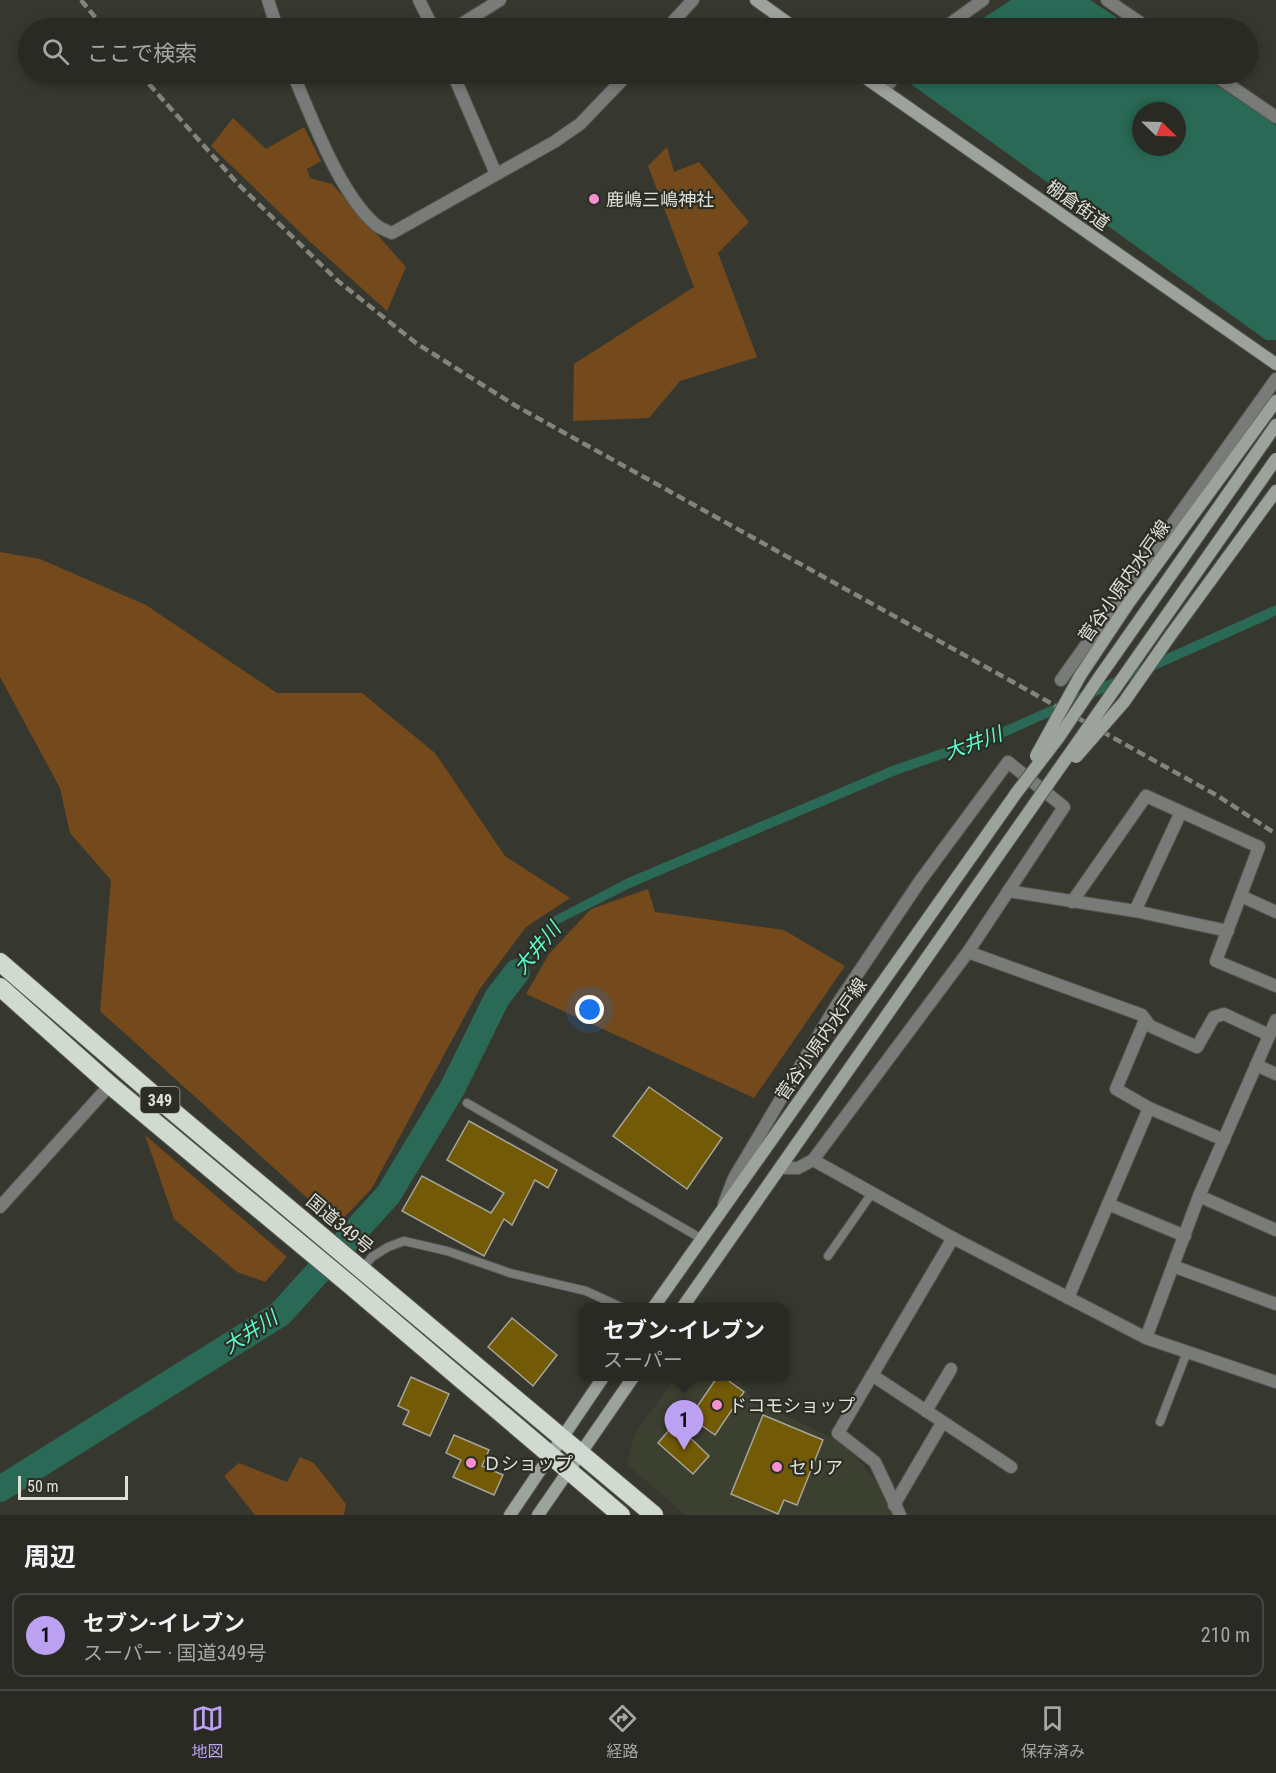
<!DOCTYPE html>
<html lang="ja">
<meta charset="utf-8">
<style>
:root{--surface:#282a23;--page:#30322b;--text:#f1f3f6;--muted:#a5a7a6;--line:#444641;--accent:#bca0f2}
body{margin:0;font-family:"Roboto Condensed","Noto Sans JP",sans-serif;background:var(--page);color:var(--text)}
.compass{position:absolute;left:1132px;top:102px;width:54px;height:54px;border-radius:50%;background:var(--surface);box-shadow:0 3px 9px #0003;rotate:113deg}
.scale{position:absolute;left:18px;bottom:15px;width:110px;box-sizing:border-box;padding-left:6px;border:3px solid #dfe0da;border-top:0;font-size:16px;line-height:21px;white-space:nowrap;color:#dfe0da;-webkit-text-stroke:4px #2c2e25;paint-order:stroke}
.you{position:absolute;left:590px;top:1010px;width:21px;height:21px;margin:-15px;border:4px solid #fff;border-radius:50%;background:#1a73e8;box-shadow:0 0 0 9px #1a73e833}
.badge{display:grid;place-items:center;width:39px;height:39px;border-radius:50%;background:var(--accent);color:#111;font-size:20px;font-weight:700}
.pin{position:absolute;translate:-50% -50px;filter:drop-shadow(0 2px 3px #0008)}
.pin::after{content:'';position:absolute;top:32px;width:21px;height:18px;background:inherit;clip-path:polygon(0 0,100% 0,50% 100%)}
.popup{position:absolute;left:579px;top:1303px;width:210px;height:78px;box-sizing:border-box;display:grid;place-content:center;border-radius:12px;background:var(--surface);filter:drop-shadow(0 2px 4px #0005);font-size:20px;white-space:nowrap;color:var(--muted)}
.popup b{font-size:22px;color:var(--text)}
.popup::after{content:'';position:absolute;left:50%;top:100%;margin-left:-12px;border:12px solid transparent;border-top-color:var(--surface)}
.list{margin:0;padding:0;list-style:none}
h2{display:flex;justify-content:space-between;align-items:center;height:78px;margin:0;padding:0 24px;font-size:26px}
h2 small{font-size:20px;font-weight:400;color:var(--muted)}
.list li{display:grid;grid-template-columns:39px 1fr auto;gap:18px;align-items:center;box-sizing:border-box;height:84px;margin:0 12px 12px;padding:0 12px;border:2px solid var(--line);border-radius:12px}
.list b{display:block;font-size:22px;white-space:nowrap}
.list p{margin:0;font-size:20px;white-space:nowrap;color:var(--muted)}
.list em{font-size:20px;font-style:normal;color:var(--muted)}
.icon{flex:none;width:33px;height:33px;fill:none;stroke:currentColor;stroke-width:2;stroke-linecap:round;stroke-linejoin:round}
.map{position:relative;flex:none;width:1276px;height:1515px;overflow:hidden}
.search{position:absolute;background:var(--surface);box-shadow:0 3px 9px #0003;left:18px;right:18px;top:18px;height:66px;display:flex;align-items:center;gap:15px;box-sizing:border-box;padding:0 21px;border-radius:33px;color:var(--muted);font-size:22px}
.sheet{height:174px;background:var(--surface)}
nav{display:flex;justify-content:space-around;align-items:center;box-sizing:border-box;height:84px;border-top:2px solid var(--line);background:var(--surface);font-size:16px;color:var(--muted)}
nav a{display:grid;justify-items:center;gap:3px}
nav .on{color:var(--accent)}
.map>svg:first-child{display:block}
.built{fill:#3c4030}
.green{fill:#74491b}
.water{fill:#2a6956;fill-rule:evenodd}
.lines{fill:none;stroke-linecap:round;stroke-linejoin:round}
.river{stroke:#2a6956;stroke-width:26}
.building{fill:#725a06;stroke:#a7a499;stroke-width:1.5}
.lane-casing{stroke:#54564e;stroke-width:10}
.street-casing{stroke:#54564e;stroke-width:14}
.secondary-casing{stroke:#54564e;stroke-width:14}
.highway-casing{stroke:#54564e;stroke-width:20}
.lane{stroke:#787b78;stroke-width:8}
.street{stroke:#787b78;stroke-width:12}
.secondary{stroke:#9ca29c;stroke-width:12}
.highway{stroke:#d1dad1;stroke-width:18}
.rail{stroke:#83847d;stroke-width:4.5;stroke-dasharray:9 4.5;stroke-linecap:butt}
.secondary-bridge-casing{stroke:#54564e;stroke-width:14;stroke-linecap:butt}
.secondary-bridge{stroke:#9ca29c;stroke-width:12}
.poi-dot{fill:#f690cf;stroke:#2c2e25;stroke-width:2}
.labels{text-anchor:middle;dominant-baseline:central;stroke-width:4.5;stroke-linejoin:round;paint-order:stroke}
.shield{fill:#2c2e25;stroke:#a9aba4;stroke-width:1.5}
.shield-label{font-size:16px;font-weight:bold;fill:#dfe0da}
.poi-label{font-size:18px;fill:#dfe0da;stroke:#2c2e25;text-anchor:start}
.street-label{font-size:18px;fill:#dfe0da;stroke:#2c2e25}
.water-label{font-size:20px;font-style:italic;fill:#5afdcf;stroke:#2c2e25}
</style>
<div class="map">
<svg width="1276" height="1515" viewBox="0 0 1276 1515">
<rect width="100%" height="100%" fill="#36382f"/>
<polygon class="built" points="676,1377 735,1377 755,1401 841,1442 878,1482 896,1515 685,1515 627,1464 634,1435"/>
<g class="green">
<polygon points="233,118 266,149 304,127 321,161 307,169 310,178 332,184 406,267 387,311 307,239 211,146"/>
<polygon points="667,147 674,172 699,162 749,222 718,253 757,357 680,381 649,418 573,421 574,364 694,287 648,166"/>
<polygon points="0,552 40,559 146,605 277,693 362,693 435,753 505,856 570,898 526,927 479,990 372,1188 337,1225 100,1011 111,880 70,833 60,788 0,677"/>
<polygon points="648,889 655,912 784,930 845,966 754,1098 526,994 549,954 591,909"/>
<polygon points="145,1135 287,1257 265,1282 237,1272 174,1219"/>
<polygon points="300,1457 314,1463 346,1504 344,1515 255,1515 224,1476 239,1463 287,1482"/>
</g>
<g class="water">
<polygon points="1011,0 1090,0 1133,28 968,28"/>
<path d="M 917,74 L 1200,74 L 1276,125 L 1276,340 L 1266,340 L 911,84 ZM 1141,111 L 1177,111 L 1177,147 L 1141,147 Z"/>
<polygon points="1276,605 1276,615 1267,620 1002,738 896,775 632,887 558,924 501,1000 493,996 553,917 628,878 892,766 999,729"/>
</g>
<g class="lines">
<polyline class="river" points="0,1489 280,1314 388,1195 452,1089 497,998 517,972"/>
</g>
<g class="building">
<polygon points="649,1087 722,1138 687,1189 613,1136"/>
<polygon points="469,1121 557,1170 548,1188 535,1180 512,1225 504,1219 484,1256 402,1211 422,1176 491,1213 504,1193 447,1160"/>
<polygon points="512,1318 557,1355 533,1386 488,1347"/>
<polygon points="718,1376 722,1376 744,1392 715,1435 690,1417"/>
<polygon points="411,1377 449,1394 430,1436 403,1424 409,1411 398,1406"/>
<polygon points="763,1415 823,1440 797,1505 784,1500 778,1514 731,1494"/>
<polygon points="675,1423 709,1456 693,1474 658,1443"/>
<polygon points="454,1435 489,1450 482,1466 503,1475 494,1495 453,1477 461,1460 446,1453"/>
</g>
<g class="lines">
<defs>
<g id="lane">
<polyline points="467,1103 702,1239"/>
<polyline points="828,1256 872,1193"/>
<polyline points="362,1269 372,1257 388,1247 404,1241 447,1251 510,1273 586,1291 623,1308"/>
<polyline points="1160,1422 1187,1352"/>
</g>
<g id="street">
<polyline points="268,0 277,28"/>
<polyline points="419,0 433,28"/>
<polyline points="1107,0 1148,28"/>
<polyline points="455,28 500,0"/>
<polyline points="667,28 693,0"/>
<polyline points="944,28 983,0"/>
<path d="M 293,74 C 312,118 339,193 376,225 C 380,228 387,231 392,233 L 554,142 L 580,124 L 628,74"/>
<polyline points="453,74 496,174"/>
<polyline points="1213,74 1276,117"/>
<polyline points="884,91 896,74"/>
<polyline points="1061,680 1276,379"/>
<polyline points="1008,891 1135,911 1228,931"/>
<polyline points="1241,896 1276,912"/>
<polyline points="1072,902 1146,796 1259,847 1216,961 1276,986"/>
<polyline points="1135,911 1181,812"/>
<polyline points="968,952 1142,1015 1150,1026 1197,1047 1214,1017 1224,1014 1269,1035"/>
<polyline points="1145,1020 1116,1089 1149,1108 1224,1140"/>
<polyline points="1256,1065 1276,1074"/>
<polyline points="780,1168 798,1168 813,1160"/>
<polyline points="1199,1196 1276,1230"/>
<polyline points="724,1204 734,1178 836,1006 920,881 1008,762 1064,807 968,952 813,1160 953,1238 1146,1338 1276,1382"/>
<polyline points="1108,1204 1185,1236"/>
<polyline points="0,1207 110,1085"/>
<polyline points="1173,1266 1276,1304"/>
<polyline points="1068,1298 1149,1108"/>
<polyline points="1146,1338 1199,1196 1276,1020"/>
<polyline points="872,1375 1011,1467"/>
<polyline points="926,1411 951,1369"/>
<polyline points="894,1505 942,1423"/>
<polyline points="900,1515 875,1462 838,1433 953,1238"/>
</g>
<g id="secondary">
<polyline points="756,0 795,28"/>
<polyline points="860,74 1276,364"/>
<polyline points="1170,636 1276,491"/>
<polyline points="1080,676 1128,604 1276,401"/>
<polyline points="1098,679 1276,425"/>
<polyline points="653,1308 1017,792"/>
<polyline points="682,1308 1035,803"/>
<polyline points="510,1515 604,1376"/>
<polyline points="538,1515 634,1376"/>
</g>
<g id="highway">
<polyline points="0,962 169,1108 654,1515"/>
<polyline points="0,987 110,1085 350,1285 621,1515"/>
</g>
</defs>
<use href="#lane" class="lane-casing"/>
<use href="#street" class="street-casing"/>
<use href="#secondary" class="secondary-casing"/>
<use href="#highway" class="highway-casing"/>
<use href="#lane" class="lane"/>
<use href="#street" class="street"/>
<use href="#secondary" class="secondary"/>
<use href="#highway" class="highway"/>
<g class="rail">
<polyline points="81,0 104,28"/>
<polyline points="140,74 238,184 338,281 416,343 516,406 1218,796 1276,834"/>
</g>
<defs>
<g id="secondary-bridge">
<polyline points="1036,756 1080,676"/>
<polyline points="1076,757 1124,702 1170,636"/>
<polyline points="1017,792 1059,737 1098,679"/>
<polyline points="1035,803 1276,459"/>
</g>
</defs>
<use href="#secondary-bridge" class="secondary-bridge-casing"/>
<use href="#secondary-bridge" class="secondary-bridge"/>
</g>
<g class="poi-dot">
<circle cx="594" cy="199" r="6"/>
<circle cx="717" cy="1405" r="6"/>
<circle cx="471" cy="1463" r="6"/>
<circle cx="777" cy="1467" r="6"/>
</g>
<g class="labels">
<rect class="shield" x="140.5" y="1087" width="39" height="26" rx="4.5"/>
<g class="shield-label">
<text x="160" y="1100">349</text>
</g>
<g class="poi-label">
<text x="606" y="199">鹿嶋三嶋神社</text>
<text x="729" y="1405">ドコモショップ</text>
<text x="483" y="1463">Ｄショップ</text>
<text x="789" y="1467">セリア</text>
</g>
<g class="street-label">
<text transform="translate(1078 205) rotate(35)">棚倉街道</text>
<text transform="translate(1124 581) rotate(-55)">菅谷小原内水戸線</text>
<text transform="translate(821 1039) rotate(-55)">菅谷小原内水戸線</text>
<text transform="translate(340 1224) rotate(40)">国道349号</text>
</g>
<g class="water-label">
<text transform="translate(973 743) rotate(-20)">大井川</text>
<text transform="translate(537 948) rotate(-50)">大井川</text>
<text transform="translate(250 1332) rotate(-33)">大井川</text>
</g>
</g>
</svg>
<svg class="compass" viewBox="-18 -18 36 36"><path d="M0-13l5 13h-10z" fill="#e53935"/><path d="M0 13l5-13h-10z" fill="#a5a7a6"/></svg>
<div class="scale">50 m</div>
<div class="you"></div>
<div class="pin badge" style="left:684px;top:1450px">1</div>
<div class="popup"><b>セブン-イレブン</b>スーパー</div>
<div class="search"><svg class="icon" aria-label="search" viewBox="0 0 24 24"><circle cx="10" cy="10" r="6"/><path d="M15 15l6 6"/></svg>ここで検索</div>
</div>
<section class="sheet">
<h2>周辺<small></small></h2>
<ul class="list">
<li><span class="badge">1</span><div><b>セブン-イレブン</b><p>スーパー · 国道349号</p></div><em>210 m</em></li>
</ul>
</section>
<nav>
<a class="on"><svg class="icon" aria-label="map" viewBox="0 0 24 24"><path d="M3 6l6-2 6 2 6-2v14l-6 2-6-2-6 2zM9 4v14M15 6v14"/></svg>地図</a>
<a><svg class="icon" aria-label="directions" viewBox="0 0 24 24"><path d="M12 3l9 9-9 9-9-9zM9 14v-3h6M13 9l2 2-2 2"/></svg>経路</a>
<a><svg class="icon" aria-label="saved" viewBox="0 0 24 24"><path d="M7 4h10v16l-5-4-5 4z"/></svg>保存済み</a>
</nav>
